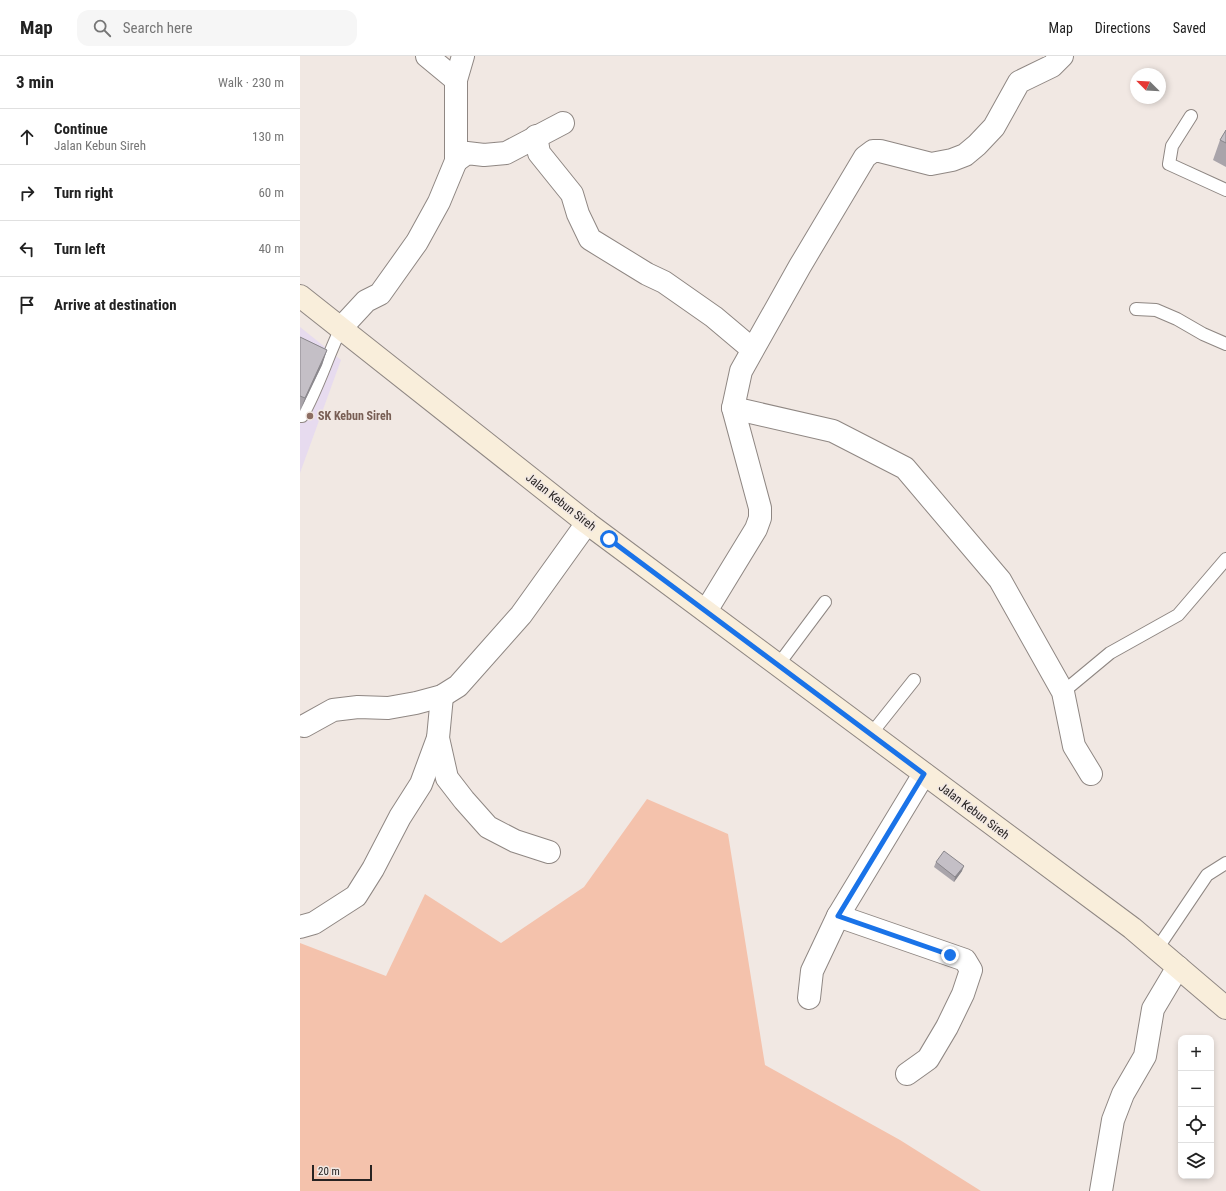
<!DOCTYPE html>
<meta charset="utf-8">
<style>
:root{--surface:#fff;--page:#f6f6f6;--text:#222;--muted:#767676;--line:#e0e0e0}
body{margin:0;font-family:"Roboto Condensed",sans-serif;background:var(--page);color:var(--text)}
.controls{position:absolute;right:12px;bottom:12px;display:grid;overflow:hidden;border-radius:8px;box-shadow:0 2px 6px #0003}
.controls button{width:36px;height:36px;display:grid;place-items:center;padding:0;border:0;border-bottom:1px solid var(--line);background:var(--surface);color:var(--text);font:20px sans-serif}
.compass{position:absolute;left:830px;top:12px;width:36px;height:36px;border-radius:50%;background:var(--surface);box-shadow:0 2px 6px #0003;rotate:294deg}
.scale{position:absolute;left:12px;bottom:10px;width:60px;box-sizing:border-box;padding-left:4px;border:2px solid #272322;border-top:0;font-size:11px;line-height:14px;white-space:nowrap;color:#272322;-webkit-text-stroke:3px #f1e8e3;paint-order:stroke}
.stop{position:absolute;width:12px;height:12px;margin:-9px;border:3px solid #1a73e8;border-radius:50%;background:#fff}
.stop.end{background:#1a73e8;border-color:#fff;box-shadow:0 1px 4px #0008}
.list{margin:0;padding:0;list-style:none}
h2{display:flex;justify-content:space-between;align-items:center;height:52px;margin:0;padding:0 16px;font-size:17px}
h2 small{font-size:13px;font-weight:400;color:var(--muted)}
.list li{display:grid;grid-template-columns:26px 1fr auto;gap:12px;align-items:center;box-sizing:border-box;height:56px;padding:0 16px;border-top:1px solid var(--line)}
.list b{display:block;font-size:15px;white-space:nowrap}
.list p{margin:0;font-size:13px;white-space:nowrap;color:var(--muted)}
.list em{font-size:13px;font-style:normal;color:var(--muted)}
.icon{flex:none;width:22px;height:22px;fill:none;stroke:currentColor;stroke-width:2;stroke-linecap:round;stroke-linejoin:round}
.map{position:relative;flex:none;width:926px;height:1135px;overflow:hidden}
header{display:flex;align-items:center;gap:24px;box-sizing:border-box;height:56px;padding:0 20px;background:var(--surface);border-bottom:1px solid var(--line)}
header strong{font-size:19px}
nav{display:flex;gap:22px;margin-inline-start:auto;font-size:14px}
.search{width:280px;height:36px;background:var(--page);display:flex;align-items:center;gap:10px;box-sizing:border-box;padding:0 14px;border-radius:12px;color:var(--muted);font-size:15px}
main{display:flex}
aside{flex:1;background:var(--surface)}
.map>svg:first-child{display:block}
.education{fill:#e7dbef}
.green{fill:#f4c2ac}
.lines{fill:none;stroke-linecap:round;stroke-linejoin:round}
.lane-casing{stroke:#8f8783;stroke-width:14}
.street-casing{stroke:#8f8783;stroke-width:24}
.secondary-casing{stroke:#8f8783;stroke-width:24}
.lane{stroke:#fff;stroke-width:12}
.street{stroke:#fff;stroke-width:22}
.secondary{stroke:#f9eedb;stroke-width:22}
.wall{fill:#a9a4aa}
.shaded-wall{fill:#89868b}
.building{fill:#c4bfc6;stroke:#89868b}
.route{stroke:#1a73e8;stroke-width:5}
.education-dot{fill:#8d6e63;stroke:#f1e8e3;stroke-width:1.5}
.labels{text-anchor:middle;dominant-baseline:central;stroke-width:3;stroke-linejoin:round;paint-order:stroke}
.education-label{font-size:12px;font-weight:bold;fill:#785e54;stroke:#f1e8e3;text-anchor:start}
.street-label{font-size:12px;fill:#272322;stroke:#f1e8e3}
</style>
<header>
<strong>Map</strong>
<div class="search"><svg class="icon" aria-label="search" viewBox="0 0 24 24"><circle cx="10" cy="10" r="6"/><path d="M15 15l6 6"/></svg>Search here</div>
<nav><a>Map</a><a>Directions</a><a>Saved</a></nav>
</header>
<main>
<aside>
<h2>3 min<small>Walk · 230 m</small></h2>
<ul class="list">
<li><svg class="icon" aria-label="ahead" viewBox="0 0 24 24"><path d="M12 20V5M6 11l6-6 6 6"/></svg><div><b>Continue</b><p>Jalan Kebun Sireh</p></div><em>130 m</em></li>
<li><svg class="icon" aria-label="right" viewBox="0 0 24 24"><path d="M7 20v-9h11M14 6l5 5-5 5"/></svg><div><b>Turn right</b></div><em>60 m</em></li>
<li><svg class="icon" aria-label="left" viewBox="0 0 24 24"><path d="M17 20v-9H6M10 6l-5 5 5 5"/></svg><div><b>Turn left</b></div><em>40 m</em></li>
<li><svg class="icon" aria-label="arrive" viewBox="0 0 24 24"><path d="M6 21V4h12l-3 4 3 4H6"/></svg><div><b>Arrive at destination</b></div></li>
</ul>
</aside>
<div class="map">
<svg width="926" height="1135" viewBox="0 0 926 1135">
<rect width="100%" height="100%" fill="#f1e8e3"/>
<polygon class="education" points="0,271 41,304 0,417"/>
<polygon class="green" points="347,743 428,778 465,1009 600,1084 681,1135 0,1135 0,887 86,920 125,838 201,887 284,831"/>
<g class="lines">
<defs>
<g id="lane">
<polyline points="891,60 872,90 869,108 926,134"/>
<polyline points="836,253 856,254 877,263 903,278 926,288"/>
<path d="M 0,360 L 2,360 C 18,332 27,301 41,272"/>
<polyline points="478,609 525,546"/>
<polyline points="763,636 810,597 878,559 926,503"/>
<polyline points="571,678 614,624"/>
<polyline points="857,893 907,819 926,807"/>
</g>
<g id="street">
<polyline points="127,0 156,24"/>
<polyline points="236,80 239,97 272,138 278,158 290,183 347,218 364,226 414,261 452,293"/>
<polyline points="156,105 167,97 184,99 206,97 263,67"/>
<polyline points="41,272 66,245 80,238 117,186 139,146 156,105 156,24 163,0"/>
<polyline points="433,352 533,375 605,412 700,524 763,636 774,690 791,718"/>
<polyline points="406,555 456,473 460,462 460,452 433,352 441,315 500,210 565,101 573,95 580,95 631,108 652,104 665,99 677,89 694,71 719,26 752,10 762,0"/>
<polyline points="142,640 138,682 147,722 164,744 188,771 215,785 249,796"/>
<polyline points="4,670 33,654 58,651 88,652 116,647 142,640 158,630 221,559 287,467"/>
<polyline points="538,860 665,904 671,914 663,938 647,971 628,1003 607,1018"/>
<polyline points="0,871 14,867 56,840 73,813 100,761 121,728 138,682"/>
<polyline points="509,942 512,915 538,860 624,718"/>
<polyline points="801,1135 813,1064 823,1038 845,1000 853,953 878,911"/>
</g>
<polyline id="secondary" points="0,240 287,467 832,872 926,952"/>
</defs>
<use href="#lane" class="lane-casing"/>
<use href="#street" class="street-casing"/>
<use href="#secondary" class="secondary-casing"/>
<use href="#lane" class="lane"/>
<use href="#street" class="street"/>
<use href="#secondary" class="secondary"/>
</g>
<g class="wall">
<polygon points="926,74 926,111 913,104 920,84"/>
<polygon points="0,281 27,294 22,309 0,355"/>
<polygon points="636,806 662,815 654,826 634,811"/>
</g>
<g class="shaded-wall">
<polygon points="27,294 22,309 0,355 5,342"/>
<polygon points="664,810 662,815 654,826 655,821"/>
</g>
<g class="building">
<polygon points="926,74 926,87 920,84"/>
<polygon points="0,281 27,294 5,342 0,340"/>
<polygon points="644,795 664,810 655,821 636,806"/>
</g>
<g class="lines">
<polyline class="route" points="309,483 624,718 538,860 650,899"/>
</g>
<circle class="education-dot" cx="10" cy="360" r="4"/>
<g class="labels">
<g class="education-label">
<text x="18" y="360">SK Kebun Sireh</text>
</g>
<g class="street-label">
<text transform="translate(261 446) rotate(38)">Jalan Kebun Sireh</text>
<text transform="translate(674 755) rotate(37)">Jalan Kebun Sireh</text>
</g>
</g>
</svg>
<div class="controls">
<button>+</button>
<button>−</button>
<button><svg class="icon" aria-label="locate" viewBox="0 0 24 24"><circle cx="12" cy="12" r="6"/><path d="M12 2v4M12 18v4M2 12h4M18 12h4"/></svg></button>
<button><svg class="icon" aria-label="layers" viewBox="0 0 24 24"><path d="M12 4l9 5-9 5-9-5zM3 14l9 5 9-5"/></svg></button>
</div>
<svg class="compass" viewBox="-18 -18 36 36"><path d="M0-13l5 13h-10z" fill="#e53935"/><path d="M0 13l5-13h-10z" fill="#767676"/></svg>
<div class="scale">20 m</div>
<div class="stop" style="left:309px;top:483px"></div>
<div class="stop end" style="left:650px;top:899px"></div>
</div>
</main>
